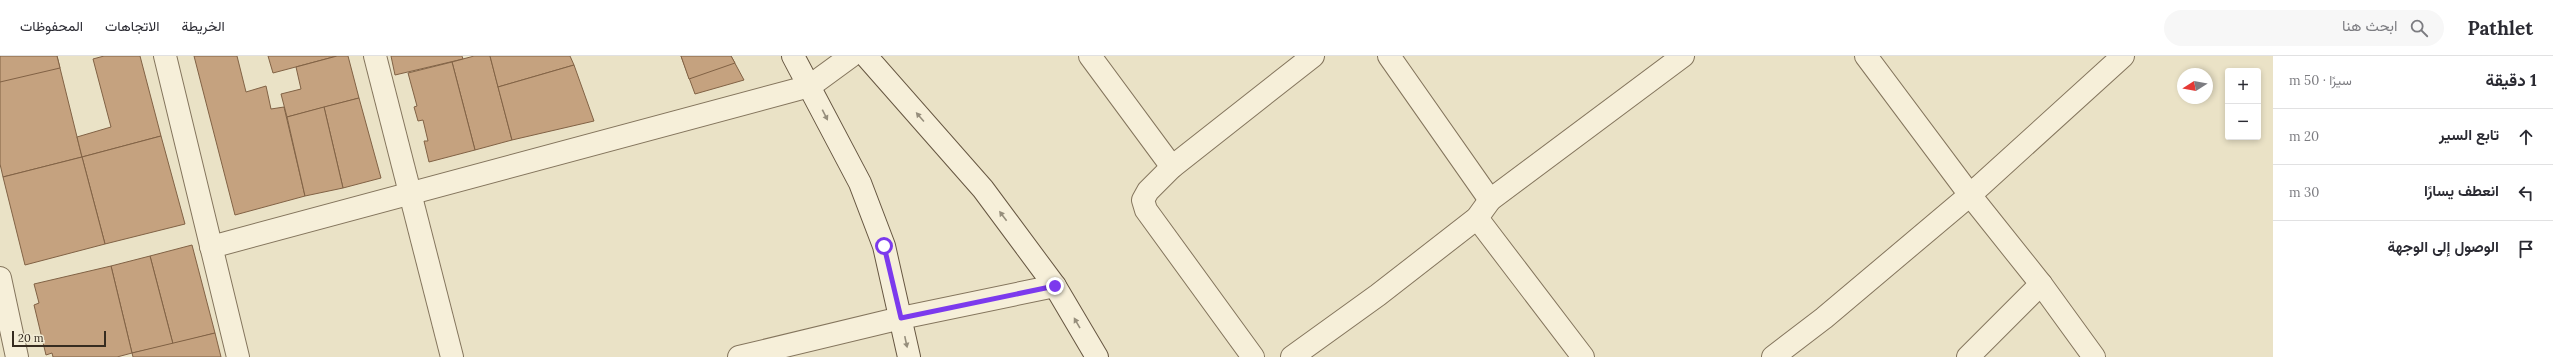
<!DOCTYPE html>
<html lang="ar">
<meta charset="utf-8">
<style>
:root{--surface:#fff;--page:#f7f7f7;--text:#2b2b33;--muted:#7c7c81;--line:#e1e1e2}
body{margin:0;font-family:Lora,Vazirmatn,serif;background:var(--page);color:var(--text);direction:rtl}
.controls{position:absolute;right:12px;top:12px;display:grid;overflow:hidden;border-radius:4px;box-shadow:0 2px 6px #0003}
.controls button{width:36px;height:36px;display:grid;place-items:center;padding:0;border:0;border-bottom:1px solid var(--line);background:var(--surface);color:var(--text);font:20px sans-serif}
.compass{position:absolute;left:2177px;top:12px;width:36px;height:36px;border-radius:50%;background:var(--surface);box-shadow:0 2px 6px #0003;rotate:259deg}
.scale{position:absolute;left:12px;bottom:10px;width:94px;box-sizing:border-box;padding-left:4px;border:2px solid #362c20;border-top:0;font-size:11px;line-height:14px;white-space:nowrap;color:#362c20;-webkit-text-stroke:3px #f2ecd5;paint-order:stroke}
.stop{position:absolute;width:12px;height:12px;margin:-9px;border:3px solid #7c3aed;border-radius:50%;background:#fff}
.stop.end{background:#7c3aed;border-color:#fff;box-shadow:0 1px 4px #0008}
.list{margin:0;padding:0;list-style:none}
h2{display:flex;justify-content:space-between;align-items:center;height:52px;margin:0;padding:0 16px;font-size:17px}
h2 small{font-size:13px;font-weight:400;color:var(--muted)}
.list li{display:grid;grid-template-columns:26px 1fr auto;gap:12px;align-items:center;box-sizing:border-box;height:56px;padding:0 16px;border-top:1px solid var(--line)}
.list b{display:block;font-size:15px;white-space:nowrap}
.list em{font-size:13px;font-style:normal;color:var(--muted)}
.icon{flex:none;width:22px;height:22px;fill:none;stroke:currentColor;stroke-width:2;stroke-linecap:round;stroke-linejoin:round}
.map{position:relative;flex:none;width:2273px;height:301px;overflow:hidden;direction:ltr}
header{display:flex;align-items:center;gap:24px;box-sizing:border-box;height:56px;padding:0 20px;background:var(--surface);border-bottom:1px solid var(--line)}
header strong{font-size:19px}
nav{display:flex;gap:22px;margin-inline-start:auto;font-size:14px}
.search{width:280px;height:36px;background:var(--page);display:flex;align-items:center;gap:10px;box-sizing:border-box;padding:0 14px;border-radius:22px;color:var(--muted);font-size:15px}
main{display:flex}
aside{flex:1;background:var(--surface)}
.map>svg:first-child{display:block}
.building{fill:#c5a27f;stroke:#816245}
.lines{fill:none;stroke-linecap:round;stroke-linejoin:round}
.street-casing{stroke:#84755d;stroke-width:24}
.secondary-casing{stroke:#665641;stroke-width:24}
.street{stroke:#f6efd9;stroke-width:22}
.secondary{stroke:#f6efd9;stroke-width:22}
.oneway{fill:#968e7c}
.route{stroke:#7c3aed;stroke-width:5}
</style>
<header>
<strong>Pathlet</strong>
<div class="search"><svg class="icon" aria-label="search" viewBox="0 0 24 24"><circle cx="10" cy="10" r="6"/><path d="M15 15l6 6"/></svg>ابحث هنا</div>
<nav><a>الخريطة</a><a>الاتجاهات</a><a>المحفوظات</a></nav>
</header>
<main>
<aside>
<h2>1 دقيقة<small>سيرًا · 50 m</small></h2>
<ul class="list">
<li><svg class="icon" aria-label="ahead" viewBox="0 0 24 24"><path d="M12 20V5M6 11l6-6 6 6"/></svg><div><b>تابع السير</b></div><em>20 m</em></li>
<li><svg class="icon" aria-label="left" viewBox="0 0 24 24"><path d="M17 20v-9H6M10 6l-5 5 5 5"/></svg><div><b>انعطف يسارًا</b></div><em>30 m</em></li>
<li><svg class="icon" aria-label="arrive" viewBox="0 0 24 24"><path d="M6 21V4h12l-3 4 3 4H6"/></svg><div><b>الوصول إلى الوجهة</b></div></li>
</ul>
</aside>
<div class="map">
<svg width="2273" height="301" viewBox="0 0 2273 301">
<rect width="100%" height="100%" fill="#eae2c6"/>
<g class="building">
<polygon points="0,0 57,0 82,101 3,121 0,108"/>
<polygon points="0,0 57,0 60,12 0,26"/>
<polygon points="104,0 140,0 161,80 82,101 77,81 111,71 93,3"/>
<polygon points="194,0 237,0 246,36 266,30 271,53 284,51 305,140 235,159"/>
<polygon points="268,0 337,0 273,17"/>
<polygon points="337,0 348,0 359,42 287,61 281,38 301,33 296,11"/>
<polygon points="391,0 462,0 463,3 395,19"/>
<polygon points="474,0 490,0 512,84 475,94 452,6"/>
<polygon points="490,0 570,0 574,9 498,31"/>
<polygon points="681,0 731,0 744,24 695,38"/>
<polygon points="681,0 731,0 735,7 689,23"/>
<polygon points="452,6 475,94 429,106 424,85 428,85 423,64 418,65 414,51 417,50 408,17"/>
<polygon points="574,9 594,65 512,84 498,31"/>
<polygon points="359,42 381,122 343,132 324,51"/>
<polygon points="324,51 343,132 305,140 287,61"/>
<polygon points="161,80 185,168 105,188 82,101"/>
<polygon points="82,101 105,188 25,209 3,121"/>
<polygon points="192,189 215,277 173,288 150,200"/>
<polygon points="150,200 173,288 132,297 111,210"/>
<polygon points="111,210 132,297 117,301 53,301 52,297 46,299 34,249 39,247 34,228"/>
<polygon points="215,277 221,301 133,301 132,297"/>
</g>
<g class="lines">
<defs>
<g id="street">
<polyline points="165,0 238,301"/>
<polyline points="375,0 452,301"/>
<polyline points="1090,0 1172,111"/>
<polyline points="1389,0 1490,144"/>
<polyline points="1866,0 1970,139 2123,0"/>
<polyline points="1477,162 1583,301"/>
<polyline points="211,191 810,30 851,0"/>
<polyline points="0,222 17,301"/>
<polyline points="739,301 901,262 1055,230"/>
<polyline points="1253,301 1146,154 1143,144 1148,135 1172,111 1313,0"/>
<polyline points="1292,301 1378,239 1477,162 1490,144 1683,0"/>
<polyline points="1773,301 1824,262 1970,139 2041,228 2094,301"/>
<polyline points="1968,301 2041,228"/>
</g>
<g id="secondary">
<polyline points="793,0 860,127 884,190 909,301"/>
<polyline points="866,0 983,133 1055,230 1097,301"/>
</g>
</defs>
<use href="#street" class="street-casing"/>
<use href="#secondary" class="secondary-casing"/>
<use href="#street" class="street"/>
<use href="#secondary" class="secondary"/>
</g>
<defs><path id="oneway-solid" d="M-6-.8H1V-3.2L6.5 0L1 3.2V.8H-6Z"/></defs>
<g class="oneway">
<use href="#oneway-solid" transform="translate(825 59) rotate(63)"/>
<use href="#oneway-solid" transform="translate(920 61) rotate(-131)"/>
<use href="#oneway-solid" transform="translate(1003 160) rotate(-127)"/>
<use href="#oneway-solid" transform="translate(1077 267) rotate(-120)"/>
<use href="#oneway-solid" transform="translate(906 286) rotate(78)"/>
</g>
<g class="lines">
<polyline class="route" points="884,190 901,262 1055,230"/>
</g>
</svg>
<div class="controls">
<button>+</button>
<button>−</button>
</div>
<svg class="compass" viewBox="-18 -18 36 36"><path d="M0-13l5 13h-10z" fill="#e53935"/><path d="M0 13l5-13h-10z" fill="#7c7c81"/></svg>
<div class="scale">20 m</div>
<div class="stop" style="left:884px;top:190px"></div>
<div class="stop end" style="left:1055px;top:230px"></div>
</div>
</main>
